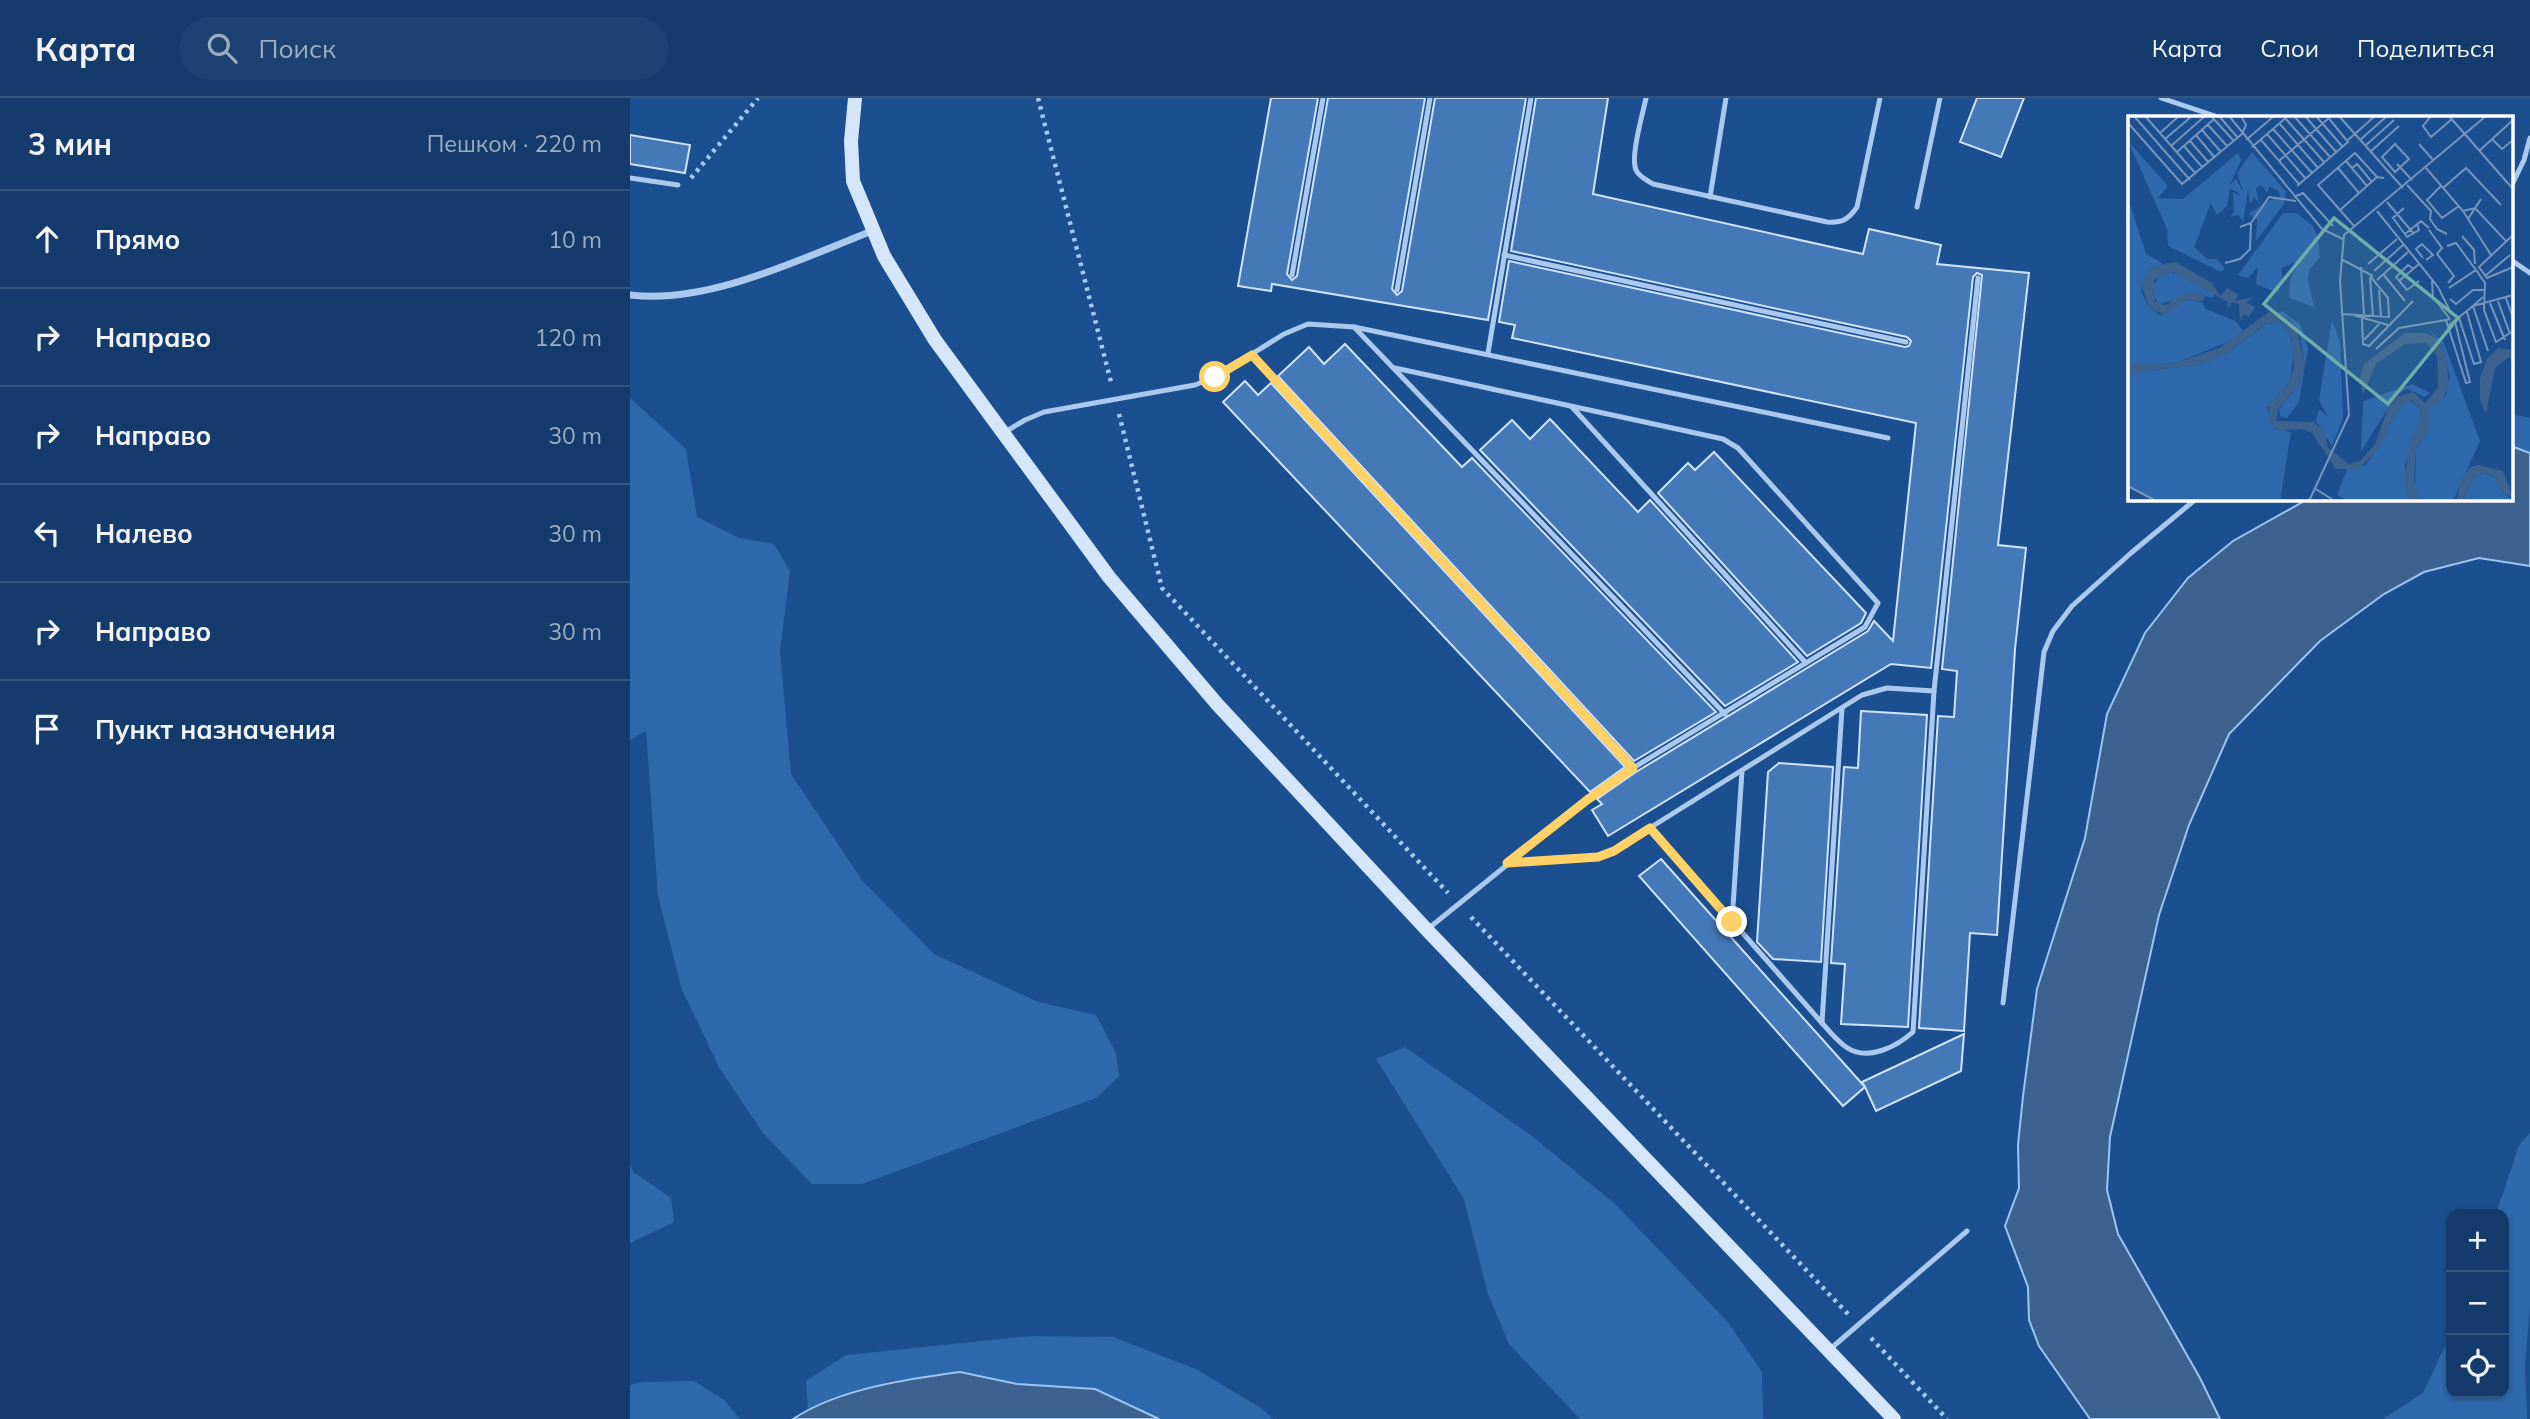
<!DOCTYPE html>
<html lang="ru">
<meta charset="utf-8">
<style>
:root{--surface:#143b6b;--page:#1d4271;--text:#f1f3f6;--muted:#9dadc1;--line:#33557e}
body{margin:0;font-family:Mulish,sans-serif;background:var(--page);color:var(--text)}
.controls{position:absolute;right:21px;bottom:21px;display:grid;overflow:hidden;border-radius:14px;box-shadow:0 2px 5px #0004}
.controls button{width:63px;height:63px;display:grid;place-items:center;padding:0;border:0;border-bottom:2px solid var(--line);background:var(--surface);color:var(--text);font:35px sans-serif}
.stop{position:absolute;width:21px;height:21px;margin:-16px;border:5px solid #ffd166;border-radius:50%;background:#fff}
.stop.end{background:#ffd166;border-color:#fff;box-shadow:0 2px 7px #0008}
.list{margin:0;padding:0;list-style:none}
h2{display:flex;justify-content:space-between;align-items:center;height:91px;margin:0;padding:0 28px;font-size:30px}
h2 small{font-size:23px;font-weight:400;color:var(--muted)}
.list li{display:grid;grid-template-columns:46px 1fr auto;gap:21px;align-items:center;box-sizing:border-box;height:98px;padding:0 28px;border-top:2px solid var(--line)}
.list b{display:block;font-size:26px;white-space:nowrap}
.list em{font-size:23px;font-style:normal;color:var(--muted)}
.icon{flex:none;width:38px;height:38px;fill:none;stroke:currentColor;stroke-width:2;stroke-linecap:round;stroke-linejoin:round}
.map{position:relative;flex:none;width:1900px;height:1321px;overflow:hidden}
header{display:flex;align-items:center;gap:42px;box-sizing:border-box;height:98px;padding:0 35px;background:var(--surface);border-bottom:2px solid var(--line)}
header strong{font-size:33px}
nav{display:flex;gap:38px;margin-inline-start:auto;font-size:24px}
.search{width:490px;height:63px;background:var(--page);display:flex;align-items:center;gap:18px;box-sizing:border-box;padding:0 24px;border-radius:38px;color:var(--muted);font-size:26px}
main{display:flex}
aside{flex:1;background:var(--surface)}
.map>svg:first-child{display:block}
.green{fill:#2e69ad}
.water{fill:#3c6290;stroke:#9cc4f0;stroke-width:2}
.building{fill:#4478b7;stroke:#cfe3fa;stroke-width:2}
.lines{fill:none;stroke-linecap:round;stroke-linejoin:round}
.path{stroke:#a9c9ee;stroke-width:4.5;stroke-dasharray:3.5 5;stroke-linecap:butt}
.lane{stroke:#a9c9ee;stroke-width:5}
.street{stroke:#a9c9ee;stroke-width:7}
.secondary{stroke:#d6e6fa;stroke-width:14}
.route{stroke:#ffd166;stroke-width:9}
.inset-road{fill:none;stroke:#7695bc;stroke-width:2}
.view{fill:#6fada8;fill-opacity:0.15;stroke:#6fada8;stroke-width:3.5}
.inset-edge{fill:none;stroke:#fff;stroke-width:3.5}
</style>
<header>
<strong>Карта</strong>
<div class="search"><svg class="icon" aria-label="search" viewBox="0 0 24 24"><circle cx="10" cy="10" r="6"/><path d="M15 15l6 6"/></svg>Поиск</div>
<nav><a>Карта</a><a>Слои</a><a>Поделиться</a></nav>
</header>
<main>
<aside>
<h2>3 мин<small>Пешком · 220 m</small></h2>
<ul class="list">
<li><svg class="icon" aria-label="ahead" viewBox="0 0 24 24"><path d="M12 20V5M6 11l6-6 6 6"/></svg><div><b>Прямо</b></div><em>10 m</em></li>
<li><svg class="icon" aria-label="right" viewBox="0 0 24 24"><path d="M7 20v-9h11M14 6l5 5-5 5"/></svg><div><b>Направо</b></div><em>120 m</em></li>
<li><svg class="icon" aria-label="right" viewBox="0 0 24 24"><path d="M7 20v-9h11M14 6l5 5-5 5"/></svg><div><b>Направо</b></div><em>30 m</em></li>
<li><svg class="icon" aria-label="left" viewBox="0 0 24 24"><path d="M17 20v-9H6M10 6l-5 5 5 5"/></svg><div><b>Налево</b></div><em>30 m</em></li>
<li><svg class="icon" aria-label="right" viewBox="0 0 24 24"><path d="M7 20v-9h11M14 6l5 5-5 5"/></svg><div><b>Направо</b></div><em>30 m</em></li>
<li><svg class="icon" aria-label="arrive" viewBox="0 0 24 24"><path d="M6 21V4h12l-3 4 3 4H6"/></svg><div><b>Пункт назначения</b></div></li>
</ul>
</aside>
<div class="map">
<svg width="1900" height="1321" viewBox="0 0 1900 1321">
<rect width="100%" height="100%" fill="#1b4f8f"/>
<g class="green">
<polygon points="0,300 56,351 67,419 109,440 144,446 160,473 150,553 161,676 232,782 304,856 408,904 466,917 486,955 489,978 466,1000 232,1086 182,1086 133,1035 90,971 52,892 28,798 16,633 0,642"/>
<polygon points="1881,316 1900,320 1900,355 1881,348"/>
<polygon points="775,949 902,1038 985,1106 1097,1223 1132,1274 1133,1321 950,1321 879,1246 858,1196 834,1101 746,961"/>
<polygon points="1900,1035 1900,1209 1895,1267 1897,1321 1753,1321 1793,1295 1821,1235 1821,1295 1874,1295 1874,1116 1866,1116 1889,1047"/>
<polygon points="0,1065 3,1074 41,1100 44,1124 0,1145"/>
<polygon points="401,1238 483,1239 566,1271 634,1312 643,1321 529,1321 465,1291 387,1286 330,1274 260,1283 178,1311 176,1283 216,1257"/>
<polygon points="64,1283 94,1302 110,1321 0,1321 0,1287 12,1284"/>
</g>
<g class="water">
<polygon points="1881,348 1900,355 1900,468 1849,460 1794,474 1754,496 1690,543 1599,636 1559,727 1529,817 1480,1039 1477,1092 1488,1136 1570,1280 1590,1321 1460,1321 1409,1248 1399,1222 1398,1189 1375,1128 1389,1090 1388,1047 1393,998 1407,891 1455,740 1477,616 1515,535 1558,480 1603,443 1678,401 1881,401"/>
<path d="M 330,1274 L 387,1286 L 465,1291 L 529,1321 L 163,1321 C 208,1291 277,1281 330,1274 Z"/>
</g>
<g class="building">
<polygon points="641,0 688,0 657,176 662,182 667,178 698,0 795,0 762,191 767,197 772,193 805,0 896,0 858,222 642,186 641,193 608,188"/>
<polygon points="906,0 978,0 963,96 1233,156 1239,131 1311,147 1307,166 1399,175 1368,447 1396,450 1385,551 1367,837 1340,835 1334,933 1289,930 1308,618 1324,619 1327,573 1312,571 1352,177 1347,175 1343,179 1301,570 1261,566 978,738 962,712 972,706 967,701 1006,674 1238,533 1244,523 1263,543 1286,325 882,240 885,227 869,224 879,163 1275,249 1279,248 1281,243 1277,239 881,153"/>
<polygon points="1347,0 1394,0 1371,59 1330,44"/>
<polygon points="0,37 60,47 55,75 0,66"/>
<polygon points="715,246 832,369 842,360 1086,614 1004,663 648,278 679,249 694,266"/>
<polygon points="615,283 628,297 641,285 995,669 960,694 593,304"/>
<polygon points="920,321 1008,414 1020,402 1168,564 1095,608 850,352 882,322 900,341"/>
<polygon points="1084,354 1236,515 1231,525 1177,558 1028,395 1058,365 1065,372"/>
<polygon points="1231,613 1297,617 1278,929 1211,926 1215,866 1201,865 1214,669 1228,670"/>
<polygon points="1149,665 1203,669 1191,864 1143,861 1127,844 1138,674"/>
<polygon points="1031,761 1235,989 1232,984 1334,936 1331,973 1246,1013 1235,989 1213,1008 1009,778"/>
</g>
<g class="lines">
<g class="path">
<polyline points="408,0 481,284"/>
<polyline points="61,80 128,0"/>
<polyline points="489,316 532,490 818,795"/>
<polyline points="841,819 1218,1216"/>
<polyline points="1241,1240 1317,1321"/>
</g>
<g class="lane">
<path d="M 1016,0 C 1013,15 1000,59 1006,72 C 1009,79 1017,82 1023,86 L 1197,124 C 1212,125 1218,122 1227,109 L 1250,0"/>
<polyline points="1531,0 1588,19"/>
<polyline points="0,80 48,87"/>
<polyline points="1881,89 1894,62 1900,40"/>
<polyline points="1080,99 1096,0"/>
<polyline points="1287,109 1310,0"/>
<polyline points="874,157 1276,244"/>
<polyline points="1881,162 1900,175"/>
<polyline points="662,177 693,0"/>
<polyline points="767,192 800,0"/>
<polyline points="724,229 1095,616"/>
<polyline points="858,255 901,0"/>
<polyline points="622,257 1003,670"/>
<polyline points="765,270 1093,341 1108,350 1248,505 1235,529 1003,670 957,702 799,830"/>
<polyline points="942,309 1176,565"/>
<polyline points="375,334 395,322 414,314 565,287 585,279 654,236 678,226 724,229 1258,340"/>
<path d="M 1020,730 L 1192,925 C 1199,933 1207,943 1216,949 C 1237,964 1266,949 1283,934 L 1304,593 L 1348,180"/>
<polyline points="879,765 968,759 983,753 1232,597 1257,590 1304,593"/>
<polyline points="1102,823 1112,673"/>
<polyline points="1373,905 1414,554 1423,533 1442,508 1501,455 1566,401"/>
<polyline points="1192,925 1212,610"/>
<polyline points="1199,1252 1337,1133"/>
</g>
<path class="street" d="M 0,197 C 77,207 170,161 242,133"/>
<polyline class="secondary" points="225,0 221,43 223,83 254,158 305,242 479,479 587,606 797,832 1264,1321"/>
</g>
<g class="lines">
<polyline class="route" points="585,279 622,257 1003,670 957,702 877,765 968,759 984,753 1020,730 1102,824"/>
</g>
<g transform="translate(1498 18)">
<rect width="385" height="385" fill="#1b4f8f"/>
<path d="M 0,25 L 40,70 L 30,82 L 55,83 L 110,37 L 113,44 L 102,69 L 108,63 L 115,76 L 109,57 L 124,36 L 158,76 L 156,88 L 128,125 L 129,103 L 121,98 L 141,84 L 152,82 L 151,75 L 142,71 L 144,65 L 139,77 L 133,69 L 128,72 L 131,87 L 126,81 L 122,88 L 120,73 L 115,107 L 111,99 L 102,101 L 106,96 L 105,76 L 113,80 L 108,75 L 102,73 L 99,90 L 89,99 L 83,87 L 66,131 L 79,143 L 89,143 L 97,153 L 93,156 L 40,130 L 39,113 ZM 0,82 L 18,138 L 34,147 L 16,163 L 13,175 L 21,192 L 33,199 L 58,184 L 74,186 L 78,193 L 107,205 L 115,215 L 102,225 L 48,247 L 0,250 ZM 155,97 L 168,97 L 184,109 L 190,121 L 192,141 L 181,154 L 180,165 L 186,191 L 161,182 L 162,163 L 173,144 L 153,152 L 155,162 L 150,177 L 128,168 L 130,151 L 120,162 L 110,159 ZM 36,156 L 53,158 L 86,178 L 85,182 L 73,179 L 30,188 L 23,172 ZM 154,195 L 172,208 L 180,232 L 171,286 L 159,302 L 152,300 L 151,293 L 170,270 L 177,250 L 171,216 L 160,202 L 149,197 ZM 204,204 L 212,226 L 215,302 L 204,330 L 188,305 L 191,293 L 200,301 L 191,284 ZM 151,205 L 160,213 L 166,232 L 162,265 L 139,292 L 147,313 L 163,316 L 152,385 L 30,385 L 8,375 L 0,368 L 0,262 L 15,255 L 71,249 L 101,236 L 138,208 ZM 300,213 L 316,227 L 352,325 L 325,385 L 291,385 L 287,373 L 288,333 L 301,314 L 301,291 L 318,280 L 322,261 L 314,229 ZM 284,268 L 302,277 L 297,281 L 279,273 L 268,279 L 233,336 L 235,285 ZM 281,284 L 292,293 L 293,302 L 277,349 L 281,385 L 219,385 L 209,379 L 219,353 L 238,349 L 270,294 ZM 356,357 L 370,363 L 372,374 L 385,385 L 336,385 L 345,363 Z" fill="#2e69ad"/>
<path d="M 48,146 L 84,167 L 92,180 L 99,172 L 110,178 L 107,185 L 127,181 L 118,186 L 127,191 L 121,201 L 116,198 L 112,205 L 111,188 L 104,186 L 99,194 L 100,186 L 45,156 L 26,164 L 27,186 L 38,189 L 57,177 L 70,177 L 77,181 L 75,185 L 58,184 L 37,199 L 21,192 L 13,167 L 24,150 ZM 141,196 L 155,199 L 168,211 L 177,250 L 170,270 L 150,293 L 148,305 L 186,306 L 197,317 L 200,332 L 221,348 L 232,345 L 247,328 L 260,292 L 270,280 L 285,276 L 297,287 L 310,271 L 309,240 L 298,227 L 277,228 L 248,248 L 235,279 L 232,262 L 236,248 L 277,217 L 299,217 L 311,224 L 318,240 L 321,270 L 314,285 L 302,291 L 301,314 L 288,333 L 286,365 L 291,385 L 281,385 L 277,362 L 280,333 L 293,302 L 292,293 L 283,284 L 270,294 L 251,332 L 231,353 L 208,353 L 184,317 L 173,313 L 150,315 L 143,308 L 140,289 L 160,268 L 166,252 L 164,222 L 152,205 L 137,208 L 101,236 L 71,249 L 15,255 L 0,262 L 0,250 L 5,248 L 48,247 L 91,232 ZM 370,232 L 385,234 L 385,243 L 380,242 L 367,252 L 358,298 L 352,284 L 352,262 L 359,243 ZM 350,349 L 375,355 L 385,382 L 372,375 L 367,361 L 356,357 L 345,363 L 336,385 L 328,385 L 333,365 L 342,351 Z" fill="#3c6290"/>
<path class="inset-road" d="M 6,0 L 62,64M 17,0 L 68,58M 83,0 L 106,25M 91,0 L 110,22M 101,0 L 194,113 L 215,123M 166,0 L 202,41M 177,0 L 208,36M 188,0 L 214,30M 211,0 L 275,72M 303,0 L 295,10 L 303,21 L 324,3M 321,0 L 385,73M 157,2 L 196,46M 0,7 L 54,68 L 114,18 L 118,9 L 113,0M 152,8 L 190,52M 80,9 L 100,31M 145,13 L 184,57M 74,14 L 93,36M 32,17 L 51,0M 139,18 L 178,63M 68,19 L 87,42M 37,23 L 64,0M 364,23 L 374,33 L 385,24M 118,24 L 146,0M 133,24 L 171,68M 220,24 L 247,0M 232,24 L 259,0M 62,25 L 81,47M 267,28 L 281,43 L 267,56 L 254,41 ZM 291,28 L 306,45M 43,30 L 77,0M 56,30 L 75,52M 237,30 L 266,4M 124,31 L 160,0M 351,35 L 385,4M 49,36 L 86,3M 242,36 L 271,10M 151,45 L 201,2M 218,45 L 239,70M 269,48 L 284,64M 210,52 L 231,77M 224,52 L 229,48 L 244,66M 298,52 L 335,95 L 363,139M 279,69 L 303,95 L 302,103 L 309,113 L 319,118M 169,70 L 220,26 L 199,0M 313,70 L 299,84 L 314,102 L 331,90M 315,72 L 338,52 L 373,89M 166,81 L 175,77 L 205,110M 259,86 L 286,118M 276,92 L 265,102 L 279,121 L 291,114 L 289,108M 211,95 L 249,61M 249,95 L 310,171 L 322,195M 335,95 L 347,92 L 378,125M 340,103 L 353,83M 226,110 L 190,69 L 227,37 L 249,61 L 256,62M 112,111 L 123,107 L 141,81 L 168,85M 301,114 L 314,132 L 309,138 L 326,160 L 320,167M 277,118 L 293,105 L 301,112M 385,119 L 351,151 L 359,162 L 385,151M 334,120 L 346,134 L 347,148M 319,130 L 328,127 L 348,154M 295,142 L 288,133 L 294,128 L 305,139 L 298,144M 213,143 L 245,160M 97,147 L 112,143 L 122,133 L 123,108M 240,148 L 269,123M 233,151 L 236,198M 286,153 L 280,149 L 268,161 L 279,174 L 291,165M 246,155 L 275,129M 255,158 L 277,185M 357,160 L 382,139M 242,162 L 245,200M 249,164 L 280,136M 271,165 L 291,148M 304,165 L 305,181 L 322,203M 321,172 L 348,154 L 357,167 L 356,194 L 368,226 L 385,215M 251,174 L 253,201M 355,181 L 345,190 L 360,235M 378,182 L 385,202M 322,183 L 328,188 L 345,174 L 357,174M 370,185 L 382,218M 362,187 L 377,224M 214,198 L 261,201 L 260,182 L 242,160M 225,199 L 260,209M 331,202 L 346,248 L 353,246 L 339,196M 234,203 L 235,228 L 241,230 L 285,185M 322,203 L 318,204 L 338,267 L 342,266 L 327,206M 320,210 L 345,190 L 385,179M 236,224 L 253,206M 248,233 L 271,212 L 318,204M 0,370 L 28,385M 186,372 L 207,385M 181,385 L 221,299 L 212,165 L 216,119 L 358,0"/>
<path class="view" d="M 206,102 L 330,202 L 260,288 L 136,188 Z"/>
<rect width="385" height="385" class="inset-edge"/>
</g>
</svg>
<div class="controls">
<button>+</button>
<button>−</button>
<button><svg class="icon" aria-label="locate" viewBox="0 0 24 24"><circle cx="12" cy="12" r="6"/><path d="M12 2v4M12 18v4M2 12h4M18 12h4"/></svg></button>
</div>
<div class="stop" style="left:585px;top:279px"></div>
<div class="stop end" style="left:1102px;top:824px"></div>
</div>
</main>
